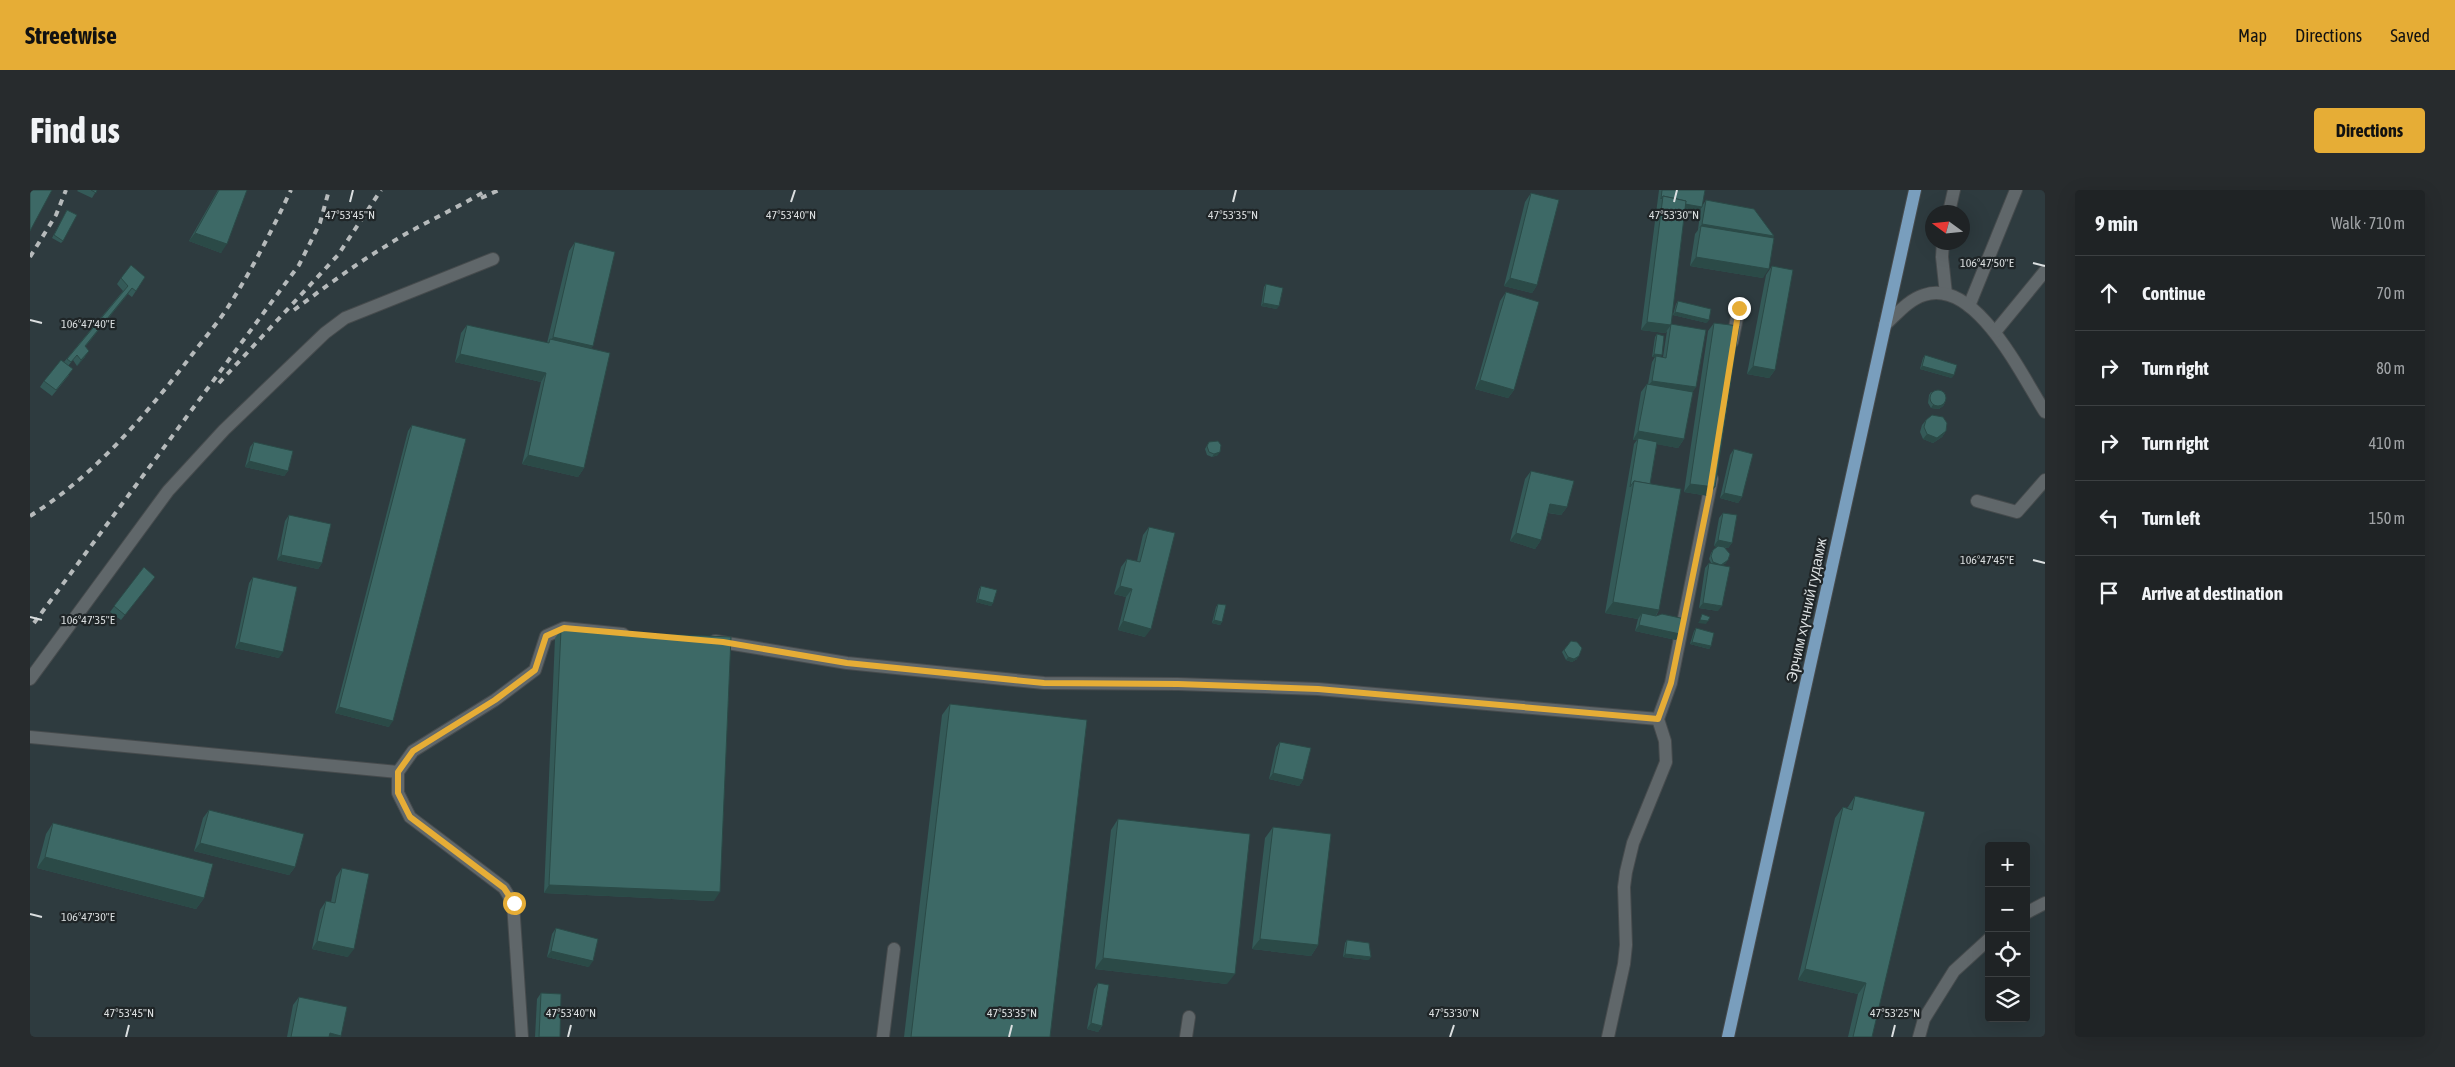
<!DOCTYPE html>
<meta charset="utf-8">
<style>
:root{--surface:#1f2325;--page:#272b2d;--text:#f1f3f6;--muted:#a1a4a7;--line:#3c4042;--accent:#e6ad36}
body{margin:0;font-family:"Asap Condensed",sans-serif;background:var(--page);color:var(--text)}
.controls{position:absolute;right:15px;bottom:15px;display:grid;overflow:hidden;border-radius:5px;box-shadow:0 5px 20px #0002}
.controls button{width:45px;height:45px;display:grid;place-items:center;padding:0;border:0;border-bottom:1px solid var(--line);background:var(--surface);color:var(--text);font:25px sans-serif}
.compass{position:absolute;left:1895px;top:15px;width:45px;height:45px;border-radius:50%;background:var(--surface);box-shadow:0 5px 20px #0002;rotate:285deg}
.stop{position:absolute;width:15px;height:15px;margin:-11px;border:4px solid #e6ad36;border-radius:50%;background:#fff}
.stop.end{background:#e6ad36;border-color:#fff;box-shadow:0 1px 5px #0008}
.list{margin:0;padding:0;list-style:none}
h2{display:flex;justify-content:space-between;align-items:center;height:65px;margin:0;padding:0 20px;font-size:21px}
h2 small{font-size:16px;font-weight:400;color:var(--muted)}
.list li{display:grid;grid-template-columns:32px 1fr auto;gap:15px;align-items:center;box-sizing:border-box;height:75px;padding:0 20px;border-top:1px solid var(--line)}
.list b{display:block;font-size:19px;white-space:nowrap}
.list em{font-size:16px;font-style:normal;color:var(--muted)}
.icon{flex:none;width:28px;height:28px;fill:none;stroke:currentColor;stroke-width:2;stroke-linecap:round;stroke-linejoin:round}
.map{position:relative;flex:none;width:2015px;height:847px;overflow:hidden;border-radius:5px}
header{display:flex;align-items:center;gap:30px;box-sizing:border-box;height:70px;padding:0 25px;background:var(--accent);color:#111}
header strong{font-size:24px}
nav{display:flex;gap:28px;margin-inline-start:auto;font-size:18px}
.intro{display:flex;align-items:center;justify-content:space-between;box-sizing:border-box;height:120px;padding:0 30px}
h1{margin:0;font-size:35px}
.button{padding:12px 22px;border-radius:5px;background:var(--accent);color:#111;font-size:18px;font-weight:700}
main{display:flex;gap:30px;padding:0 30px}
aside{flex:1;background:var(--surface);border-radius:5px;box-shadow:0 5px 20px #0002}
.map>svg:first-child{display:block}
.built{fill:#2e3b3f;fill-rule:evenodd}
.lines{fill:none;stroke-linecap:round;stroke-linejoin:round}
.minor-casing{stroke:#464b4d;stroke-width:14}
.major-casing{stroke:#464b4d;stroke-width:14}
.minor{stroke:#60676a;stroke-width:12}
.major{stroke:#799ebd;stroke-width:12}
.rail{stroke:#b6babb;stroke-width:4;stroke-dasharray:6 6;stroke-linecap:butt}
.wall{fill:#345a58}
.shaded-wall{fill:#2b4a47}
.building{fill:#3d6966;stroke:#2b4a47}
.route{stroke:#e6ad36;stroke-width:6}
.ticks{fill:none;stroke:#dbdfe0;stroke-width:2}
.labels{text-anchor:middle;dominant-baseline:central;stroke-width:4.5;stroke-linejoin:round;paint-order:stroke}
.street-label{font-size:15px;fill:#dbdfe0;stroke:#1f2527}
.ticks-label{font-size:12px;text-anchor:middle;fill:#dbdfe0;stroke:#1f2527;stroke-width:4.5;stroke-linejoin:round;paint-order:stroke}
</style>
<header>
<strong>Streetwise</strong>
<nav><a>Map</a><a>Directions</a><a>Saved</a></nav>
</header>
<div class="intro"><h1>Find us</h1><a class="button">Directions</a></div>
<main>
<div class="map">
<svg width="2015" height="847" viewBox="0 0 2015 847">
<rect width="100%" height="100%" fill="#292f31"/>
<path class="built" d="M 0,0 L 2015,0 L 2015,847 L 0,847 ZM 1902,22 L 1932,22 L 1932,52 L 1902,52 ZM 1959,656 L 1996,656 L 1996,828 L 1959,828 Z"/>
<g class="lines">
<defs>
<g id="minor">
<polyline points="1919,22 1924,0"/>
<polyline points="1913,52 1912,67 1916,104"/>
<polyline points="1939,116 1986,0"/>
<path d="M 1855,135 C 1867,124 1878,110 1894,105 C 1946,87 1993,188 2015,222"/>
<polyline points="1965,142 2015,81"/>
<polyline points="1702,152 1709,118"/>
<polyline points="1947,311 1987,322 2015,290"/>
<polyline points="685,451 817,473 1014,493 1148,494 1288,499 1628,529"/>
<polyline points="0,489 138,301 194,240 295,143 315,128 463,69"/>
<polyline points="0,547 368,582"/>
<polyline points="1996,723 2015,713"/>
<polyline points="492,847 483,713 474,698 380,627 368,603 368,582 383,561 465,510 505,480 516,446 534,438 593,444"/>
<polyline points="853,847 864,759"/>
<polyline points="1156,847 1159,827"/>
<polyline points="1578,847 1594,774 1596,755 1594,697 1596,682 1603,653 1636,572 1635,551 1628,529 1641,493 1682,289"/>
<polyline points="1889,847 1894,829 1924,781 1959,749"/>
</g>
<polyline id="major" points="1698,847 1885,0"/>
</defs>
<use href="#minor" class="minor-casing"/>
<use href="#major" class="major-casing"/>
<use href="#minor" class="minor"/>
<use href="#major" class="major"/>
<g class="rail">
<polyline points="451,8 469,0"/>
<polyline points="0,67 26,25 36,0"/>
<path d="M 264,120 C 294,98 324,75 356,56 C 388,35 424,20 457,0"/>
<polyline points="189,193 308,65 351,0"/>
<path d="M 0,326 C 64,286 115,226 161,166 C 173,150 187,134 198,117 C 222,80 242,40 261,0"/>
<polyline points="4,433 269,75 290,33 299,0"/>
</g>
</g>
<g class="wall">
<polygon points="48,0 67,0 62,8 47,1"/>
<polygon points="188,0 217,0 191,63 159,51"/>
<polygon points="1629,0 1675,0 1672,16 1676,10 1743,48 1733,88 1660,76 1665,44 1668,40 1668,39 1671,18 1668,23 1655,20 1641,134 1666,197 1662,202 1654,249 1648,258 1627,254 1620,294 1629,420 1626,426 1646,450 1605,441 1608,429 1575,423 1604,254 1607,250 1603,250 1611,202 1617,194 1618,194 1622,172 1625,167 1622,167 1625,147 1627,144 1630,167 1633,167 1637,141 1635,143 1611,140"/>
<polygon points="1501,3 1507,95 1502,103 1474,96 1495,12"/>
<polygon points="37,20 33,51 31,53 22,48"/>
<polygon points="545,52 561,158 554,278 548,287 492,274 511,192 425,172 431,143 437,135 517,153 539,61"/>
<polygon points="1742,76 1745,180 1739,188 1717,184 1736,85"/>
<polygon points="115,87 102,107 98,104 55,157 55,167 47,176 43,170 38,176 39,185 22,206 10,197 14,191 34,172 93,101 87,94 91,88"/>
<polygon points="1236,94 1247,119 1231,116 1234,97"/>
<polygon points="1476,102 1484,200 1478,208 1445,199 1470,111"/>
<polygon points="1648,111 1677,133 1643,125 1646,114"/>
<polygon points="1684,133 1679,306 1654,302 1678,141"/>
<polygon points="1895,165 1922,188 1890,179 1893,168"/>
<polygon points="1901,202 1915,213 1913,216 1909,219 1901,218 1898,213 1899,205"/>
<polygon points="1896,230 1916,241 1912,247 1903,253 1893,249 1890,242 1892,235"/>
<polygon points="382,235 359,537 305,523 378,241"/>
<polygon points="224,252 258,281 254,286 215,277 220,257"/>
<polygon points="1179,252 1188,265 1182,267 1177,265 1175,259"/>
<polygon points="1704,259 1712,307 1708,313 1690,308 1700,265"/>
<polygon points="1501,281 1537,317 1531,325 1518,323 1511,350 1505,359 1480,351 1495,289"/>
<polygon points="1693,323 1702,353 1698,358 1695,358 1696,373 1692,375 1688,421 1669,418 1675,378 1679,373 1681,373 1679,369 1681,363 1683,360 1688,357 1684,356 1689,328"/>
<polygon points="259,325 292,373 288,379 247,370 255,331"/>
<polygon points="1119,337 1115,447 1088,440 1096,407 1084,404 1091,377 1097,369 1107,371 1113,345"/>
<polygon points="114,377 121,392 91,430 80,422"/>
<polygon points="223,387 249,468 205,458 219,393"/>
<polygon points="951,396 963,413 961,416 946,412 949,399"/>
<polygon points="1188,414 1192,432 1190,435 1182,433 1186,417"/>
<polygon points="1666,438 1681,456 1679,459 1660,454 1664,441"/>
<polygon points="531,440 684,711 514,703 525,448"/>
<polygon points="1541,451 1547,469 1542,472 1536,470 1532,462"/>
<polygon points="920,514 1020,847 874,847 912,525"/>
<polygon points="1250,552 1273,590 1269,596 1239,589 1246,557"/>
<polygon points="1825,606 1842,847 1818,847 1828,804 1768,790 1805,628 1813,617 1817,618 1818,617"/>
<polygon points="179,620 265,677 259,685 164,661 173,628"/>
<polygon points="1088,629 1197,794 1065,779 1081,640"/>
<polygon points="23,633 174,708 166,719 7,678 16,644"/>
<polygon points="1243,637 1288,755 1281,766 1222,759 1235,648"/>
<polygon points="312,678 318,767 282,759 290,720 296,711 301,712 306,687"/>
<polygon points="526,738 559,777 517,767 522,744"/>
<polygon points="1317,750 1339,770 1313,767 1315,753"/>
<polygon points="1068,793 1072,836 1068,842 1057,839 1064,799"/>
<polygon points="511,803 530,847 505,847 507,809"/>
<polygon points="269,807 311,846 310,847 257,847 263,815"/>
</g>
<g class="shaded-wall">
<polygon points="1633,9 1672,17 1668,23 1632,15"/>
<polygon points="1672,34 1744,46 1740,52 1671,36 1668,39"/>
<polygon points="165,43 197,54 191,63 159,51"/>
<polygon points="1666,67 1739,79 1733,88 1660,76"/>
<polygon points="1480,88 1507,95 1502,103 1474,96"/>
<polygon points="102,98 98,104 51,162 55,156"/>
<polygon points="1233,113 1249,116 1247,119 1231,116"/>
<polygon points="1645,122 1679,130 1677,133 1643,125"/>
<polygon points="1617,132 1641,135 1635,143 1611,140"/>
<polygon points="523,147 563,156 557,164 519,152"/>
<polygon points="59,161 55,167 47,176 51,170"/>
<polygon points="430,164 516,183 511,192 425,172"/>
<polygon points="1624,164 1632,165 1630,168 1622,167"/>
<polygon points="1723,176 1745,180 1739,188 1717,184"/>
<polygon points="1892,176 1924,185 1922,188 1890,179"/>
<polygon points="1450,190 1484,200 1478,208 1445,199"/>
<polygon points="1622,191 1666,197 1662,203 1618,196"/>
<polygon points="1915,213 1913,216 1909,219 1901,218 1903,215"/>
<polygon points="1608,241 1654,249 1648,258 1608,251 1608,248 1607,250 1603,250"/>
<polygon points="1916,241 1912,247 1903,253 1893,249 1897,244"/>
<polygon points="1190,262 1188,265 1182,267 1184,264"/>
<polygon points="498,265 554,278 548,287 492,274"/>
<polygon points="219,271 258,281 254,286 215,277"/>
<polygon points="1660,294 1685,297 1679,306 1654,302"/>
<polygon points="1694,303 1712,307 1708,313 1690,308"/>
<polygon points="1520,314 1537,317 1531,325 1514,322"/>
<polygon points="1486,343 1511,350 1505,359 1480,351"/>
<polygon points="1688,350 1702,353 1698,358 1684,356"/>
<polygon points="251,365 292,373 288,379 247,370"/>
<polygon points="1698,370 1696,373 1689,378 1681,375 1683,372"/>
<polygon points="1090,396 1102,399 1096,407 1084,404"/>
<polygon points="948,409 963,413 961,416 946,412"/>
<polygon points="1583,412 1629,420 1622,431 1612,423 1608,429 1575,423"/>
<polygon points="1673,413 1692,416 1688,421 1669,418"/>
<polygon points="1184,430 1192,432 1190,435 1182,433"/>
<polygon points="1670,430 1678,431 1676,434 1668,433"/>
<polygon points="1093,431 1121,439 1115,447 1088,440"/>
<polygon points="1609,435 1650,444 1646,450 1605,441"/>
<polygon points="209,452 253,462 249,468 205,458"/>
<polygon points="1662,452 1681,456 1679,459 1660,454"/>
<polygon points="1549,466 1547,469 1542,472 1536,470 1538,467"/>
<polygon points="309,517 363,531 359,537 305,523"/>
<polygon points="1243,583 1273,590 1269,596 1239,589"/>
<polygon points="170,653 265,677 259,685 164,661"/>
<polygon points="15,667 174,708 166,719 7,678"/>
<polygon points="519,695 690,702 684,711 514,703"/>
<polygon points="1230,749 1288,755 1281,766 1222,759"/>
<polygon points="287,751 324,759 318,767 282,759"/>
<polygon points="521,761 563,771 559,777 517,767"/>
<polygon points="1315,764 1341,767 1339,770 1313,767"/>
<polygon points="1073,768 1205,784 1197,794 1065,779"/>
<polygon points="1775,779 1836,793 1828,804 1768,790"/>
<polygon points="1061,833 1072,836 1068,842 1057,839"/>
<polygon points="300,843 311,846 310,847 297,847"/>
</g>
<g class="building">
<polygon points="0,0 22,0 0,41"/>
<polygon points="61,0 67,0 66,3"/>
<polygon points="189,0 217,0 197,54 165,43"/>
<polygon points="1632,0 1675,0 1672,17 1655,14 1656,11 1633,6 1631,9"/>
<polygon points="1501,3 1529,10 1507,95 1480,88"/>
<polygon points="1633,6 1656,11 1641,135 1617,132"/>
<polygon points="1676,10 1724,19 1744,46 1672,34"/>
<polygon points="37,20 47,25 33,51 24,45"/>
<polygon points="1671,36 1744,48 1739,79 1666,67"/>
<polygon points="545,52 585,62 563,156 523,147"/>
<polygon points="101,75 115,87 106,101 102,98 55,156 59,161 51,170 47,165 41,172 37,169 98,96 91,88"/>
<polygon points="1742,76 1763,80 1745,180 1723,176"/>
<polygon points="1236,94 1253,98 1249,116 1233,113"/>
<polygon points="1476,102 1509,112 1484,200 1450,190"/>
<polygon points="1648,111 1681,119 1679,130 1645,122"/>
<polygon points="1684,133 1709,136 1685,297 1660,294"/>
<polygon points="1641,134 1676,140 1666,197 1622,191 1626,166 1636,168"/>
<polygon points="437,135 519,153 520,149 580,163 554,278 498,265 516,183 430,164"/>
<polygon points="1627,144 1634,146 1632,165 1624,164"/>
<polygon points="1895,165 1927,175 1924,185 1892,176"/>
<polygon points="31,170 43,179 26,200 14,191"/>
<polygon points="1617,194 1663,202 1654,249 1608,241"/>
<circle cx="1908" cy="208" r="8"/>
<polygon points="1902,225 1913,227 1917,233 1916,241 1907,248 1897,244 1894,237 1896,230"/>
<polygon points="382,235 436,249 363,531 309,517"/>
<polygon points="1608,248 1627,252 1620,294 1604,291 1600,297"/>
<polygon points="1188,251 1191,255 1190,262 1184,264 1179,262 1177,256 1179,252"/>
<polygon points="224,252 263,261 258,281 219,271"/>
<polygon points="1704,259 1723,264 1712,307 1694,303"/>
<polygon points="1501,281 1544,291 1537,317 1520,314 1511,350 1486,343"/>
<polygon points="1604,291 1651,299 1629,420 1583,412"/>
<polygon points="1693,323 1707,325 1702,353 1688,350"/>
<polygon points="259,325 301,334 292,373 251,365"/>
<polygon points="1119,337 1145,343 1121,439 1093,431 1102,399 1090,396 1097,369 1110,372"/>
<polygon points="1688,356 1694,357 1700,364 1698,370 1691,375 1683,372 1681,366 1683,360"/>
<polygon points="1679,373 1700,377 1692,416 1673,413"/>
<polygon points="114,377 125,387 95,425 84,416"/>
<polygon points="223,387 267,397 253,462 209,452"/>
<polygon points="951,396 967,400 963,413 948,409"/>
<polygon points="1188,414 1196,415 1192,432 1184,430"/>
<polygon points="1612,423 1626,426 1632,424 1655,429 1650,444 1609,435"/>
<polygon points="1672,424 1680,427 1678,431 1670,430"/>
<polygon points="1666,438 1684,443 1681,456 1662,452"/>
<polygon points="531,440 701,447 690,702 519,695"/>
<polygon points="1541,451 1547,452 1552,458 1549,466 1544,469 1538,467 1534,460"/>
<polygon points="920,514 1057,530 1020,847 881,847"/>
<polygon points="1250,552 1281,558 1273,590 1243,583"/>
<polygon points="1825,606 1895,622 1842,847 1823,847 1836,793 1775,779 1813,617 1822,620"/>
<polygon points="179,620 274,644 265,677 170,653"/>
<polygon points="1088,629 1220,644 1205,784 1073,768"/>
<polygon points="23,633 183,674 174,708 15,667"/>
<polygon points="1243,637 1301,644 1288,755 1230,749"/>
<polygon points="312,678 339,684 324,759 287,751 296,711 305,713"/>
<polygon points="526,738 568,749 563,771 521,761"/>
<polygon points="1317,750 1339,753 1341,767 1315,764"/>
<polygon points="1068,793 1079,795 1072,836 1061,833"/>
<polygon points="511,803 531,804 530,847 509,847"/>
<polygon points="269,807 317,817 311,846 300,843 299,847 261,847"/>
</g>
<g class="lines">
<polyline class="route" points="484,713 474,698 380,627 368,603 368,582 383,561 465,510 505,480 516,446 534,438 693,452 817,473 1014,493 1148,494 1288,499 1628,529 1641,493 1679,306 1709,118"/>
</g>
<path class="ticks" d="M 320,12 L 323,0M 761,12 L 765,0M 1203,12 L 1206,0M 1644,12 L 1647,0M 2003,73 L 2015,76M 0,130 L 12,133M 2003,370 L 2015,373M 0,427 L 12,430M 0,724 L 12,727M 96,847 L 99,835M 538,847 L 541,835M 979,847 L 982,835M 1420,847 L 1424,835M 1862,847 L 1865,835"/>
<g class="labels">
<g class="street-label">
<text transform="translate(1776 420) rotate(-78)">Эрчим хүчний гудамж</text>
</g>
</g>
<g class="ticks-label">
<text x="1644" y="29">47°53'30"N</text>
<text x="320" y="29">47°53'45"N</text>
<text x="761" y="29">47°53'40"N</text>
<text x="1203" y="29">47°53'35"N</text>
<text x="1957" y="77">106°47'50"E</text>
<text x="58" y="138">106°47'40"E</text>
<text x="1957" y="374">106°47'45"E</text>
<text x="58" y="434">106°47'35"E</text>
<text x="58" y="731">106°47'30"E</text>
<text x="99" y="827">47°53'45"N</text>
<text x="541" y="827">47°53'40"N</text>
<text x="982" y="827">47°53'35"N</text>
<text x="1424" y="827">47°53'30"N</text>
<text x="1865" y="827">47°53'25"N</text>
</g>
</svg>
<div class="controls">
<button>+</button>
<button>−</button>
<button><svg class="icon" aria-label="locate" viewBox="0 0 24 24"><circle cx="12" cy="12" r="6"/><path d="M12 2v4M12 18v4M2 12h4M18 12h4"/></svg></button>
<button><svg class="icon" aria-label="layers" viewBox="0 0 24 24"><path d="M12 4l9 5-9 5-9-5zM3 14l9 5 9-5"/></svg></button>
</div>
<svg class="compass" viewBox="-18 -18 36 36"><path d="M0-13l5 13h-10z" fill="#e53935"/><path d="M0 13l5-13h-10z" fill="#a1a4a7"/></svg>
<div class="stop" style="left:484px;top:713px"></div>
<div class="stop end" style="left:1709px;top:118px"></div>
</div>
<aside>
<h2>9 min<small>Walk · 710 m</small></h2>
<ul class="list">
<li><svg class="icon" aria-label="ahead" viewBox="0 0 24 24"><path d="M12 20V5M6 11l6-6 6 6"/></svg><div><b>Continue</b></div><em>70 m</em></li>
<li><svg class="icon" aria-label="right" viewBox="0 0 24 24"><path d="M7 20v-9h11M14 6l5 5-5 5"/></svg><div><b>Turn right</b></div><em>80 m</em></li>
<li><svg class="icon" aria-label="right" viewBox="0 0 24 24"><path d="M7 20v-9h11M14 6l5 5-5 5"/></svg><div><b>Turn right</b></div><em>410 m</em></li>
<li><svg class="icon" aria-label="left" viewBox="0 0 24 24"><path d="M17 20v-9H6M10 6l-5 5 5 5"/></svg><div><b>Turn left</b></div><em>150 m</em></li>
<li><svg class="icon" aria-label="arrive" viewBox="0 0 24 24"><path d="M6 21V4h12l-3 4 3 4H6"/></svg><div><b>Arrive at destination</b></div></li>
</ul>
</aside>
</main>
